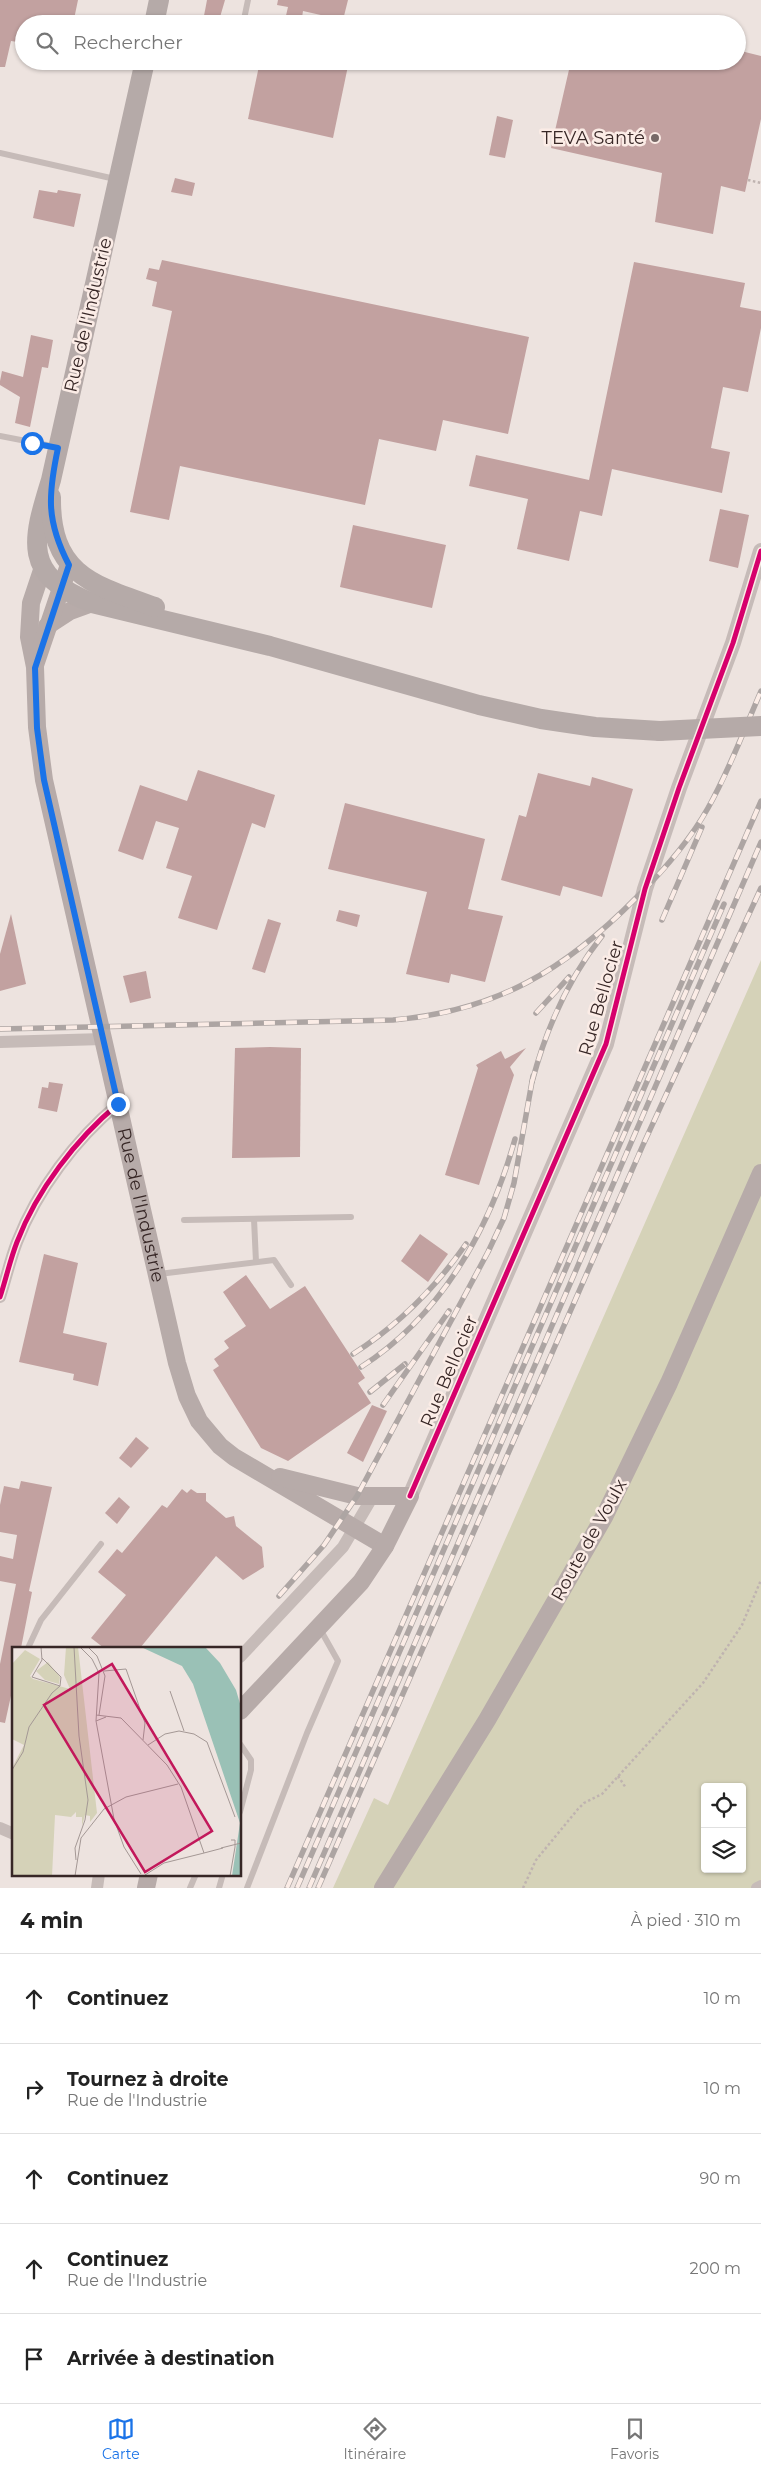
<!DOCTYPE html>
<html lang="fr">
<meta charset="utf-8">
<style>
:root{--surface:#fff;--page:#f6f6f6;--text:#222;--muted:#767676;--line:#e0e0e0;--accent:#1a73e8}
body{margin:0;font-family:Montserrat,sans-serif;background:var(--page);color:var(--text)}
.controls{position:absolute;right:15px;bottom:15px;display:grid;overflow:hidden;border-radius:5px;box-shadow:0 1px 4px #0004}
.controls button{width:45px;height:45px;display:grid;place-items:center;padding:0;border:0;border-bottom:1px solid var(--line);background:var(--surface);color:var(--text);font:25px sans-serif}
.stop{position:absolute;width:15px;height:15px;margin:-11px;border:4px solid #1a73e8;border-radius:50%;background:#fff}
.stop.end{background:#1a73e8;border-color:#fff;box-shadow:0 1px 5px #0008}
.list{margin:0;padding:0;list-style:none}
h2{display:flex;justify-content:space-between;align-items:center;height:65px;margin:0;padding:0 20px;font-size:21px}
h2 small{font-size:16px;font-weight:400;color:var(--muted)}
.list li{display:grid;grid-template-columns:32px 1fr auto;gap:15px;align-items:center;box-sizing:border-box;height:90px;padding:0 20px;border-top:1px solid var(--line)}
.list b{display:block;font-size:19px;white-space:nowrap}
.list p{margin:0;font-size:16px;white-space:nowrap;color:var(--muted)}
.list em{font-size:16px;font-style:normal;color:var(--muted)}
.icon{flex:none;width:28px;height:28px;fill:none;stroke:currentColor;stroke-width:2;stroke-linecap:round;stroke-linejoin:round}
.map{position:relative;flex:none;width:761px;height:1888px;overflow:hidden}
.search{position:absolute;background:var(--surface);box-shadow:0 1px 4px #0004;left:15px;right:15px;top:15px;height:55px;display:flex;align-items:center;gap:12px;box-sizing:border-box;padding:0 18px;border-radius:28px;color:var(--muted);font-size:19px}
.sheet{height:515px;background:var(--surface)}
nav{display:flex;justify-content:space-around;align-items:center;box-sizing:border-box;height:70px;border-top:1px solid var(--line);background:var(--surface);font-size:14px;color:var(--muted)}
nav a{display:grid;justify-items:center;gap:2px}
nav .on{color:var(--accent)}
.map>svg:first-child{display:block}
.green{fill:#d5d2b8;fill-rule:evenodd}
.building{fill:#c2a1a0}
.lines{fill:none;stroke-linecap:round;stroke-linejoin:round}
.path{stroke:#bfb3b0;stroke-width:2.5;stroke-dasharray:2.5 2.5;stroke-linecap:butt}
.service{stroke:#c6bbb8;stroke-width:6}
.minor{stroke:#c6bbb8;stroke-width:12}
.tertiary{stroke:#c6bbb8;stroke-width:16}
.secondary{stroke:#b7aba9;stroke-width:18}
.primary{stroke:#b5aaa8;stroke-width:20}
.rail-casing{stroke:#ada5a3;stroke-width:5.5}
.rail{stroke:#fbece6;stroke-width:4;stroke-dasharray:11;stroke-linecap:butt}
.primary-bridge{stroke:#b5aaa8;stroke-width:20}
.cycleway-casing{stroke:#fbece6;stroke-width:8}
.cycleway{stroke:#d6006c;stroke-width:5}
.route{stroke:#1a73e8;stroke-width:6}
.poi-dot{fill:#776967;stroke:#fbece6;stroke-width:2}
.labels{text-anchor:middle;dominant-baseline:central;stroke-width:5;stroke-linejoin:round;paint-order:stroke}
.poi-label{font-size:18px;fill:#372726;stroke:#fbece6;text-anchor:end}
.street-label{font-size:18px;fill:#372726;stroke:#fbece6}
.inset-road{fill:none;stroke:#a49895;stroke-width:1}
.view{fill:#c2185b;fill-opacity:0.15;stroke:#c2185b;stroke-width:2.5}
.inset-edge{fill:none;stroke:#372726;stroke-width:2.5}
</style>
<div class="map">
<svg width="761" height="1888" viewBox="0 0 761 1888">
<rect width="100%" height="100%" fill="#ede3df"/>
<path class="green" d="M 761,960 L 761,1888 L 333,1888 L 374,1798 L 388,1805 ZM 705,1787 L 742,1787 L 742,1869 L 705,1869 Z"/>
<g class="building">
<polygon points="0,0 78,0 73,24 24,24 24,43 11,41 5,67 0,67"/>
<polygon points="207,0 225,0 218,24 203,21"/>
<polygon points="278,0 348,0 343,20 303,11 301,24 284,24 288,7 277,5"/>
<polygon points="737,50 761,56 761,119 745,192 721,186 713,234 655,222 662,173 551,148 571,61 737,61"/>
<polygon points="260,61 349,61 333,138 248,119"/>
<polygon points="497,116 513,120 505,158 489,155"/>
<polygon points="175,178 195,183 192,196 171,192"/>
<polygon points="39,190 57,193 58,190 81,194 74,227 33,218"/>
<polygon points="162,260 529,337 508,434 443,420 436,451 379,439 365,505 180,466 169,520 130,512 172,311 152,306 157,282 146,279 149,268 159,270"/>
<polygon points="634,262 745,283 740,307 761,311 761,328 748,392 723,387 711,448 730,452 722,493 612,469 602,516 580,511 569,561 517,549 528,499 469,486 476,455 589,480"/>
<polygon points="31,335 53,340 48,368 42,367 30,427 15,423 20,397 0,385 0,381 2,371 23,377"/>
<polygon points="720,509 749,515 738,568 709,561"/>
<polygon points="353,525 446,545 432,608 340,587"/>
<polygon points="198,770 275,795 265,828 252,823 217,930 178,918 192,876 166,868 179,828 156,821 143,860 118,851 140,785 187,801"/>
<polygon points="538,773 590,786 592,777 633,789 602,897 563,886 560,896 501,880 519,815 526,817"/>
<polygon points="345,803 485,839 468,909 503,916 485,982 451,974 449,983 406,974 427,892 328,869"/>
<polygon points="339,910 360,915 357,927 336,921"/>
<polygon points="11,914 26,984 0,991 0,954"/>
<polygon points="268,919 281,923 265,973 252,969"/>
<polygon points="146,971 151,998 130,1003 123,976"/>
<polygon points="270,1047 301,1048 300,1157 232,1158 235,1048"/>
<polygon points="526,1048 510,1067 514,1075 479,1185 445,1175 478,1068 476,1065 501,1051 505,1059"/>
<polygon points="49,1082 63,1084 57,1112 38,1108 42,1087 48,1088"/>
<polygon points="420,1234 448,1254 428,1282 401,1261"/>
<polygon points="44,1254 78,1263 63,1333 107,1343 98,1386 73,1380 74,1374 19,1362"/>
<polygon points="246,1275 270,1309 305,1286 365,1378 358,1383 371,1403 288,1461 261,1448 213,1370 219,1366 214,1359 229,1348 224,1341 246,1326 223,1292"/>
<polygon points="372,1405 387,1411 363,1462 347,1453"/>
<polygon points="136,1437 149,1448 131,1468 119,1458"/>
<polygon points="21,1481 52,1487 29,1591 32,1592 21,1648 14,1648 14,1682 5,1723 0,1722 0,1664 16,1584 0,1581 0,1556 13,1559 17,1535 0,1532 0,1505 4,1486 19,1489"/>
<polygon points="182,1489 187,1493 191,1489 197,1493 206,1493 206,1501 226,1518 234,1516 236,1526 262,1547 264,1567 243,1580 216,1556 140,1648 104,1648 91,1638 126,1595 98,1572 117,1549 122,1553 162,1505 167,1508"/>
<polygon points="119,1497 130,1507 117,1524 105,1513"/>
</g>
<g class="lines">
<g class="path">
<polyline points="748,180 761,183"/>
<polyline points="618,1776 626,1788"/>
<polyline points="523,1888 536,1860 578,1809 584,1803 602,1794 703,1683 742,1625 761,1580"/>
</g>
<g class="service">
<polyline points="243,24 248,0"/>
<polyline points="0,153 115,179"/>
<polyline points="0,436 57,447"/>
<polyline points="254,1219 256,1262"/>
<polyline points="184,1220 351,1217"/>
<polyline points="159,1274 274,1260 291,1285"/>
<polyline points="28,1648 41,1620 101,1544"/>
<polyline points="240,1744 251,1760 251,1770 240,1812"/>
<polyline points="190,1888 196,1874"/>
<polyline points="219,1888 223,1874"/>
<polyline points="247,1888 307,1733 338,1661 320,1629"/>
</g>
<g class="minor">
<polyline points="0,1042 103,1039"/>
<path d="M 0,1297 C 6,1279 10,1260 17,1242 C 37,1190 76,1139 118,1104"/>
<polyline points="240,1657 343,1547 373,1496"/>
<polyline points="0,1828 14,1834"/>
<polyline points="97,1888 99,1874"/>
<polyline points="757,1888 761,1886"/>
</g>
<polyline class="tertiary" points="410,1496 606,1044 645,889 679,788 733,643 761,551"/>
<g class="secondary">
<path id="s1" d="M 43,567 L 31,603 L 29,637 L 35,667 L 37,727 L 44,780 L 177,1363 L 187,1396 L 199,1421 L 220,1446 L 234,1457 L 385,1546"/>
<polyline points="47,626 70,611 92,603"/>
<polyline points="35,665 69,565"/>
<polyline points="240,1711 361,1582 385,1546 410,1496 357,1496 280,1477"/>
<polyline points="146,1888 149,1874"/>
<polyline points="383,1888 487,1720 604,1517 669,1383 761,1173"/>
</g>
<g class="primary">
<polyline points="154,24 159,0"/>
<path d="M 145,61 L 51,480 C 32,541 22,575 92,603 L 270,646 L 479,705 L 541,719 L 595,727 L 660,731"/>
<path d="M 51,497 C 50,574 92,585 155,607"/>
</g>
<defs>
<g id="rail">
<polyline points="662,920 702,827"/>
<polyline points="536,1013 569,977"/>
<path d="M 0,1029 L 393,1020 C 497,1011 565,970 637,897 C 664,870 689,842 708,808 C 729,771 744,730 761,691"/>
<path d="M 532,1082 C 546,1029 568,979 602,936"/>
<path d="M 353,1354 C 397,1326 436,1287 466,1244"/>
<path d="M 361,1367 C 441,1316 490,1229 515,1139"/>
<polyline points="370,1392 405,1364"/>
<polyline points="383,1405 449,1311"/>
<polyline points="279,1596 324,1545 357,1496 488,1252 504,1218 514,1183 533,1076"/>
<polyline points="287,1888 761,801"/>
<polyline points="297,1888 724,904"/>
<polyline points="309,1888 761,842"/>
<polyline points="318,1888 643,1145 761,888"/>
</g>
</defs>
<use href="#rail" class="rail-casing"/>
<use href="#rail" class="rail"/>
<polyline class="primary-bridge" points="660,731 761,726"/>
<defs>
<g id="cycleway">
<path d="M 0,1297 C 6,1279 10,1260 17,1242 C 37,1190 76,1139 118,1104"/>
<polyline points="410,1496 606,1044 645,889 679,788 733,643 761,551"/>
</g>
</defs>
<use href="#cycleway" class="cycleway-casing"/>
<use href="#cycleway" class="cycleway"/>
</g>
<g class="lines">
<path class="route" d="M 32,443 L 58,448 C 48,495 46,521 69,565 L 35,668 L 37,728 L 44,780 L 118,1104"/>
</g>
<circle class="poi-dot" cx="655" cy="138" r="5"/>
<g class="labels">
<g class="poi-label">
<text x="645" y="138">TEVA Santé</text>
</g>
<g class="street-label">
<text transform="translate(88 315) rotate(-77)">Rue de l'Industrie</text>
<text transform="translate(601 998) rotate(-74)">Rue Bellocier</text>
<text stroke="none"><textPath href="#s1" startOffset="652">Rue de l'Industrie</textPath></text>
<text transform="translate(449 1371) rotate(-67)">Rue Bellocier</text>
<text transform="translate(589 1540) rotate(-61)">Route de Voulx</text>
</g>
</g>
<g transform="translate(12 1647)">
<rect width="229" height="229" fill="#ede3df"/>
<path d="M 54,0 L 66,0 L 85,166 L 78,175 L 78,169 L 73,168 L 70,179 L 70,170 L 64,170 L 64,165 L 59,170 L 43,168 L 40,229 L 0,229 L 0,121 L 12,98 L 0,92 L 0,17 L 13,3 L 28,12 L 18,29 L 21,32 L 58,42 L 52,28 ZM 36,15 L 48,30 L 47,37 L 33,33 L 24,24 Z" fill="#d5d2b8"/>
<path d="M 129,0 L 193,0 L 208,16 L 224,43 L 229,60 L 229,229 L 220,229 L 228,176 L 181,37 L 170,19 Z" fill="#9ac1b6"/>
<path class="inset-road" d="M 29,0 L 30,13 L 20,30 L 48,39M 62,0 L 67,89 L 76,153 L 73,173 L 63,201 L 64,213M 68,0 L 80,12 L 87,26 L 84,74 L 94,70M 76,0 L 85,9 L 93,29 L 87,68M 30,11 L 49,30 L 48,39M 92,24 L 114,22 L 133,76 L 131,93M 158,44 L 172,84M 84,68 L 109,71 L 155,118 L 169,140 L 192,206 L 211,201M 84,74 L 102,172 L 112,200 L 129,227M 136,98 L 153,87 L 167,84 L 182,87 L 195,95 L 223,170M 0,123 L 11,105 L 17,80 L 40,46 L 48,39M 209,201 L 229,196M 133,228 L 152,216 L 192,206M 63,229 L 69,191 L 92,162 L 114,150 L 166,137M 218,229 L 223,200 L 223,193 L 219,193"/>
<path class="view" d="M 100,17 L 200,184 L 133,225 L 32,58 Z"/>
<rect width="229" height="229" class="inset-edge"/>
</g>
</svg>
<div class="controls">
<button><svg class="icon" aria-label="locate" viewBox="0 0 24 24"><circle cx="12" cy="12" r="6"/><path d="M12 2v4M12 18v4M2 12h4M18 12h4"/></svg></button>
<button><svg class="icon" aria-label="layers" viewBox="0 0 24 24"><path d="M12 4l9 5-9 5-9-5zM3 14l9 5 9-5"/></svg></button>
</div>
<div class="stop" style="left:32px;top:443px"></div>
<div class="stop end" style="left:118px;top:1104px"></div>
<div class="search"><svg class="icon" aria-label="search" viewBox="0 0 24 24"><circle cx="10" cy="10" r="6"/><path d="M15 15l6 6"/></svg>Rechercher</div>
</div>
<section class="sheet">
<h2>4 min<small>À pied · 310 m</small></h2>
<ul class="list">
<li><svg class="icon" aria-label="ahead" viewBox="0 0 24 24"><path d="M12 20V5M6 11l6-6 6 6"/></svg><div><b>Continuez</b></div><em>10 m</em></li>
<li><svg class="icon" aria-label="right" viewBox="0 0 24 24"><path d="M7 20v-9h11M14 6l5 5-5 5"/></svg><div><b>Tournez à droite</b><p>Rue de l'Industrie</p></div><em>10 m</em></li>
<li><svg class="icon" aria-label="ahead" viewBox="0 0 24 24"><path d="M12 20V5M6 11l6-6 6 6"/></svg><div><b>Continuez</b></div><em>90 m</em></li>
<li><svg class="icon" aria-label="ahead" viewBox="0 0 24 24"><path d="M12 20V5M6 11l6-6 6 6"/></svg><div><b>Continuez</b><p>Rue de l'Industrie</p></div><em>200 m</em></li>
<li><svg class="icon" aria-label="arrive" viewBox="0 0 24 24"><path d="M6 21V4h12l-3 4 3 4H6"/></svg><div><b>Arrivée à destination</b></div></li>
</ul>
</section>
<nav>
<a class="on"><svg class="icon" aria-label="map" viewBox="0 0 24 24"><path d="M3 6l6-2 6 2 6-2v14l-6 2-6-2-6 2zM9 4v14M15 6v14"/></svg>Carte</a>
<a><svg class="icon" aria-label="directions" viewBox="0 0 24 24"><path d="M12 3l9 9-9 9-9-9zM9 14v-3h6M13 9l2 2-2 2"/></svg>Itinéraire</a>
<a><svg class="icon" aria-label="saved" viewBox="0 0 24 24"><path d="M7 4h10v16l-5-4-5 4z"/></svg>Favoris</a>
</nav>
